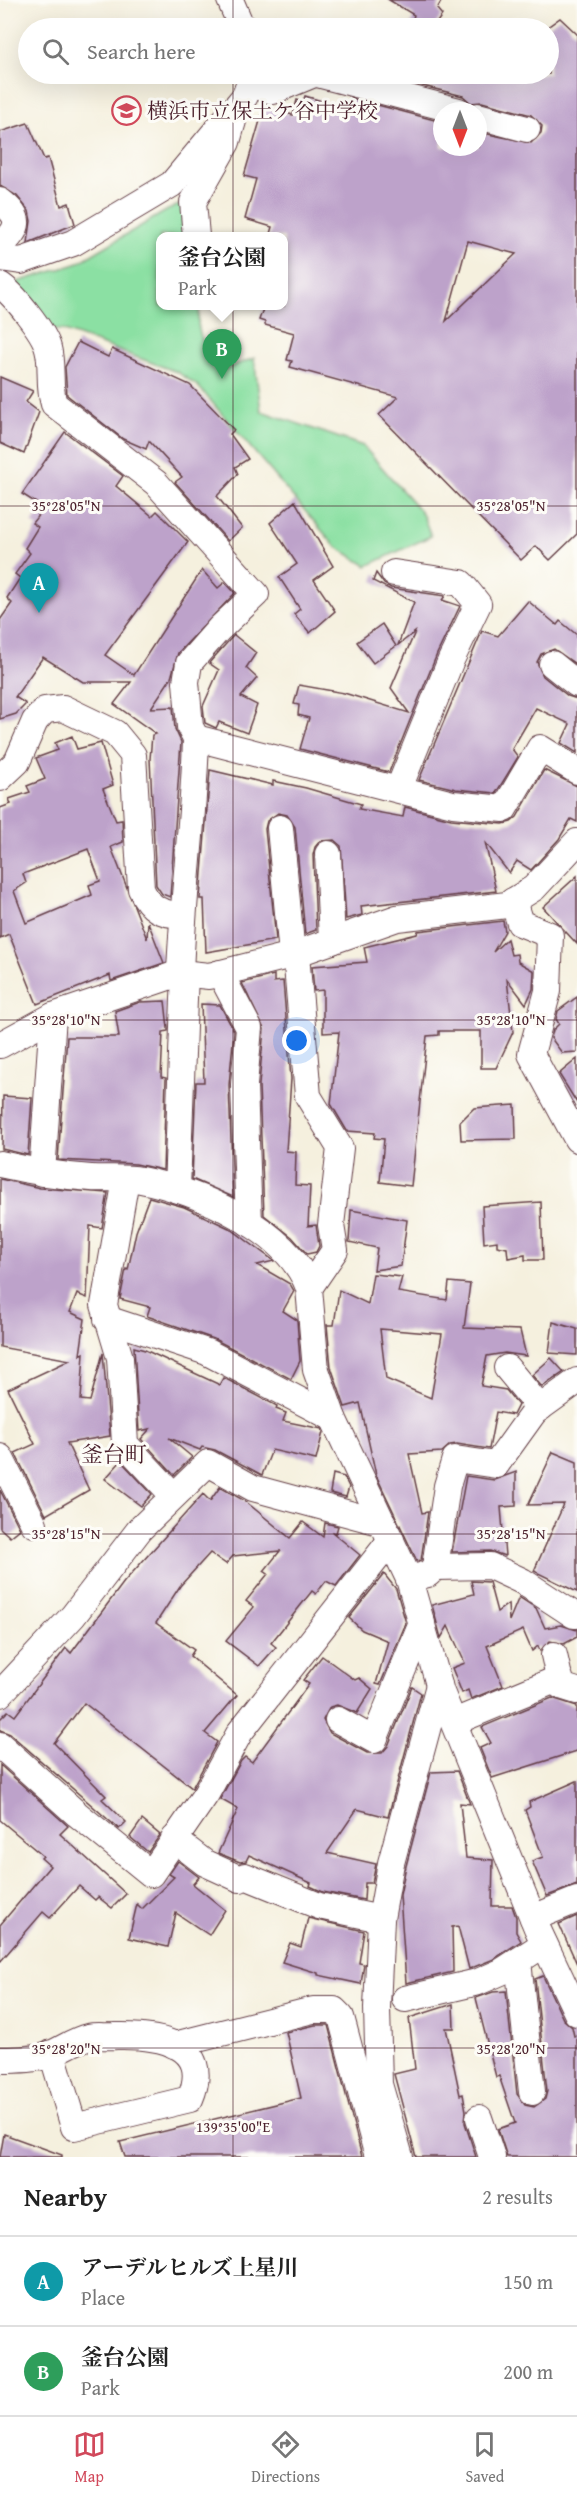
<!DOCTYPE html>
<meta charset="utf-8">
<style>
:root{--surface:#fff;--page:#f2f2f2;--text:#222;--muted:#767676;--line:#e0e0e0;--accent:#d1495b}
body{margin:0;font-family:"Gentium Book Plus","Noto Serif JP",serif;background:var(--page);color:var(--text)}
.compass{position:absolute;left:433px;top:102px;width:54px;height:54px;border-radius:50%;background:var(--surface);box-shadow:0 6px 24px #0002;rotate:180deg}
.you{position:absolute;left:297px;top:1041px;width:21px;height:21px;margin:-15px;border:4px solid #fff;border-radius:50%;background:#1a73e8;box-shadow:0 0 0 9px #1a73e833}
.badge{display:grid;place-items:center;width:39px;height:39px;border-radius:50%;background:var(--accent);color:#fff;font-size:20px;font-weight:700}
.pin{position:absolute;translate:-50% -50px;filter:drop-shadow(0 2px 3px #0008)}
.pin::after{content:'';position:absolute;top:32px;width:21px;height:18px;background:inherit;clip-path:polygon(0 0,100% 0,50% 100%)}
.popup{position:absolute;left:156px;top:232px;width:132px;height:78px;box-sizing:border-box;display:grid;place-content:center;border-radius:12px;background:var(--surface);filter:drop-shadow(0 2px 4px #0005);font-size:20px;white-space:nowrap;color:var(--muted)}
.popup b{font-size:22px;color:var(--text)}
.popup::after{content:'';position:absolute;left:50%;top:100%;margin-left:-12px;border:12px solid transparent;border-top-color:var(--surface)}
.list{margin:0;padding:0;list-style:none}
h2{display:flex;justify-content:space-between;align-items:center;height:78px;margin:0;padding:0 24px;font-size:26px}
h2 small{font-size:20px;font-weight:400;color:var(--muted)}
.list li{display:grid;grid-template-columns:39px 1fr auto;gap:18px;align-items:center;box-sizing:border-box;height:90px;padding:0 24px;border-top:2px solid var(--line)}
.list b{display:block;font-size:22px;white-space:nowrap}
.list p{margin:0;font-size:20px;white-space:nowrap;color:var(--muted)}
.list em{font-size:20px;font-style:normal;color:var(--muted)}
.icon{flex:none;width:33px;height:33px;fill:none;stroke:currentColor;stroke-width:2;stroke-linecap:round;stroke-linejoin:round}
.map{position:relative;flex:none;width:577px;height:2157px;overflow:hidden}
.search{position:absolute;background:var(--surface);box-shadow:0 6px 24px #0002;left:18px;right:18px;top:18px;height:66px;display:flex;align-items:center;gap:15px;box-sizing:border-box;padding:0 21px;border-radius:33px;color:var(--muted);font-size:22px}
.sheet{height:258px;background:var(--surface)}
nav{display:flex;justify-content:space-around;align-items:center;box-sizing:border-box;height:84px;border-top:2px solid var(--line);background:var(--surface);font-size:16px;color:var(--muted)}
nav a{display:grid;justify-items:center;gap:3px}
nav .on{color:var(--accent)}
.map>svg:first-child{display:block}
.green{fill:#8be0a3;stroke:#6a8067;stroke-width:1.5}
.building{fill:#bda2ca;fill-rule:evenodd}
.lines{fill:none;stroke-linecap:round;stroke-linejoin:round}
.minor-casing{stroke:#643e46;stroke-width:28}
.minor{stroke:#fff;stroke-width:26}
.ticks{fill:none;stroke:#4a1f2b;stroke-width:1.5;stroke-opacity:0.45}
.labels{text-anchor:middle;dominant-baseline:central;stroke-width:6;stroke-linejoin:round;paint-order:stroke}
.poi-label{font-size:21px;fill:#4a1f2b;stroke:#fdfcf7;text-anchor:start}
.neighbourhood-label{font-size:22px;fill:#4a1f2b;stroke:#fdfcf7}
.ticks-label{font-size:15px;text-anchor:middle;fill:#4a1f2b;stroke:#fdfcf7;stroke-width:6;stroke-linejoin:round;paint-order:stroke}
</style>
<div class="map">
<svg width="577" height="2157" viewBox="0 0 577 2157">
<rect width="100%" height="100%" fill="#fdfcf7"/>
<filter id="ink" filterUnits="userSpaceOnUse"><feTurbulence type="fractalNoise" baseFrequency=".0167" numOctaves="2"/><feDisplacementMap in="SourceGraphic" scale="12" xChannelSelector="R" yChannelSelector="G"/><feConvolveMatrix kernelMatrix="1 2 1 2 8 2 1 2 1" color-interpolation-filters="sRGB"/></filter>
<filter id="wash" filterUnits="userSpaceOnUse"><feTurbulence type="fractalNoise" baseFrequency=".008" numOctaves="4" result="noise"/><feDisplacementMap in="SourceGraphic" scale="24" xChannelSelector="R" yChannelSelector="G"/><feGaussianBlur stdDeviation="1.35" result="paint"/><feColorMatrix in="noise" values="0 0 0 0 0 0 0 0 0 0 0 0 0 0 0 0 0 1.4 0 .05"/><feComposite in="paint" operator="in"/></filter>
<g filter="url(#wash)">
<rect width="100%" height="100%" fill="#f5f0de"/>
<path class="green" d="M 190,200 L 207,236 L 160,236 L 160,306 L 201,306 C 191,330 208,352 222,370 L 254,358 L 261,411 L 363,446 L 422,513 L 431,536 L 367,566 L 335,546 L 198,386 L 177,372 L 62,330 L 51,330 L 11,284 L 76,264 L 166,211 Z"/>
<g id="blocks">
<g class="building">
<polygon points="389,0 442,0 437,9 442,15 433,28 410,28 414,15"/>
<path d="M 560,18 L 577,34 L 577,534 L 550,560 L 536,546 L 521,560 L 379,415 L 398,397 L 290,367 L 292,361 L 287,360 L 294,333 L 265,325 L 265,322 L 259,320 L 264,306 L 284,306 L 284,237 L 269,237 L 272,227 L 245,219 L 256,179 L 244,176 L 264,107 L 293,115 L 297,100 L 303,102 L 305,96 L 348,109 L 351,98 L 442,122 L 442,147 L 478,147 L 478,132 L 531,143 L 541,133 L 542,126 L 531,115 L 482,102 L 471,103 L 463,96 L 375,74 L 549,74 L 549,26 ZM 468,241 L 516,254 L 446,321 Z"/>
<polygon points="28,123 44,159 48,158 61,206 69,203 75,224 28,243 31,221 29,211 17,196 0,186 0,132"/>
<polygon points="78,342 108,357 112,349 190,385 234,430 230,434 248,459 235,467 238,474 217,496 242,528 228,541 175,482 182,477 149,441 146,449 123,439 67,395 65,367"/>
<polygon points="0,377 33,391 26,402 39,412 24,454 0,443"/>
<polygon points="65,432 123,476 116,486 152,516 157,511 188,542 105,655 134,675 202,570 218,588 225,582 235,593 178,653 171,678 151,708 173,707 175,729 181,742 170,897 162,894 156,885 150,759 152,735 156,734 114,704 131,682 83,682 43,657 15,697 26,704 16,714 0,719 0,620 12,603 7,598 20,578 15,574 30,553 25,548 38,527 32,523 44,508 22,494"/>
<polygon points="295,501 333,566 314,580 335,611 310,633 294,614 300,609 279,577 297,564 270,523"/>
<polygon points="376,573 384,584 391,588 445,596 442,600 460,606 437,654 389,772 300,749 309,718 298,715 299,705 294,704 299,685 344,693 409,713 391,688 415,632 398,645 414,602 373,581"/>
<polygon points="528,601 557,625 560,621 577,635 577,665 554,649 541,654 537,662 543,676 568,696 577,699 577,753 561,743 570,724 536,708 512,749 518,757 496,793 456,789 419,780 482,631 498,636"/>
<polygon points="382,624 396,646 373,663 357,642"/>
<polygon points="234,635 256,653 246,668 257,678 241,697 257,705 247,733 219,722 216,728 205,723 203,706 219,670 209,663"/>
<path d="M 72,736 L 77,749 L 101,743 L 113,785 L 103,789 L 116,821 L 122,820 L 123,842 L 111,847 L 147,939 L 148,922 L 164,963 L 111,981 L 110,975 L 37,1004 L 9,934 L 0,938 L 0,808 L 11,804 L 9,799 L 30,792 L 27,786 L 45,779 L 36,758 L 58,750 L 55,743 ZM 88,849 L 100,881 L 89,885 L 92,895 L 26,923 L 14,891 L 26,883 L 23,874 Z"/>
<polygon points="210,770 273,785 273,781 306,788 361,804 359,809 403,817 405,807 451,819 503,824 511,822 517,817 544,770 577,786 577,822 571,819 559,839 531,870 517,861 509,873 485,842 496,891 361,906 362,915 346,919 341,846 334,840 320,841 315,847 313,855 316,930 305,934 295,827 287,815 278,813 267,821 265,829 276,940 206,952 204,899 200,899"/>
<polygon points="577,876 577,944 543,907"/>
<polygon points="503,921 505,931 493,952 507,939 511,955 517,954 518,962 534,971 533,989 526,1004 507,979 513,1032 496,1068 481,1068 481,1031 439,1031 439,1035 427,1036 411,1186 380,1182 384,1139 374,1138 375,1133 347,1131 331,1104 339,1032 323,1033 323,990 314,991 312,966 367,962 364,947 417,934 418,931"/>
<polygon points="274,975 274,982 283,981 291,1079 286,1151 296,1152 295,1185 310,1186 308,1226 316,1225 319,1246 316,1252 307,1254 292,1237 264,1215 259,1085 264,1029 242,983"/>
<polygon points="577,997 577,1052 562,1053 551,1038 553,1030 559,1024 556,1019 558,1011"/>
<polygon points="165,1001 168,1028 168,1031 163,1032 161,1077 166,1078 163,1170 136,1164 58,1160 67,1037 119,1037 115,1011 140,1002"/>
<polygon points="201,1004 220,1005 234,1031 229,1085 233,1197 192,1179 196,1082 204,1082"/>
<polygon points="577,1059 577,1103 559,1074"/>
<polygon points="3,1096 32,1098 28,1155 2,1149"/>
<polygon points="515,1105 516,1139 461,1140 460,1122 474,1108"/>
<polygon points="0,1179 40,1188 108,1193 102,1228 90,1226 87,1298 77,1294 70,1312 85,1319 80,1355 84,1353 81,1400 90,1401 103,1353 110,1436 67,1443 89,1490 46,1515 15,1453 35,1444 8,1389 70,1360 0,1347"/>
<polygon points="149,1197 184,1207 231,1229 274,1261 257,1265 290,1284 294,1291 283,1311 297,1320 300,1361 291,1379 214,1339 147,1316 150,1307 120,1299 126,1269 128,1270 136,1232"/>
<polygon points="541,1202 543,1260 525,1260 525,1255 508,1258 507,1248 497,1246 497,1241 484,1243 482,1206"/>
<polygon points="351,1210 407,1220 401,1266 374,1270 377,1248 349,1242"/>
<path d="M 373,1274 L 402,1277 L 398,1292 L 447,1300 L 449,1282 L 470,1284 L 464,1328 L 520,1330 L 526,1356 L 505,1353 L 487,1356 L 481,1386 L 506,1390 L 518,1405 L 513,1415 L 496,1412 L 489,1449 L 457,1444 L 450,1445 L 442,1452 L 409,1454 L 422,1513 L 428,1512 L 421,1560 L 417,1561 L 376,1475 L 360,1403 L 345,1407 L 331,1367 L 327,1325 L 334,1325 L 339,1290 L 368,1304 ZM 380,1329 L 442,1334 L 431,1398 L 386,1379 Z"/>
<polygon points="553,1322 577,1329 577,1355 549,1353"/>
<polygon points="134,1347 145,1350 220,1385 224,1378 277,1406 276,1409 286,1413 283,1421 322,1429 323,1432 316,1460 272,1450 262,1475 215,1450 202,1447 200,1450 169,1438 192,1457 174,1475 141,1439 150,1429 139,1431"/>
<polygon points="551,1358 564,1372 542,1387 532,1375"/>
<polygon points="553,1452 577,1462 577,1592 534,1571 564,1504 528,1505"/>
<polygon points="121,1461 152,1494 141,1506 105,1479"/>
<polygon points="516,1472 516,1506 501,1507 505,1556 490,1551 452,1552 466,1476 494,1480"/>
<polygon points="333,1474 344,1477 349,1487 346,1497 330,1493"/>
<polygon points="220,1487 245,1501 290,1538 303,1522 323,1537 325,1523 338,1526 336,1533 332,1532 360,1555 336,1586 326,1581 316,1594 312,1591 271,1643 276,1647 259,1666 226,1641 254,1607 246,1601 268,1574 264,1571 280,1551 233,1556 226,1564 210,1553 180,1586 156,1623 194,1650 190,1656 237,1695 205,1733 217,1742 192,1788 84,1703 54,1743 106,1796 102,1799 126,1822 119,1829 10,1734 0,1730 0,1719 8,1711 15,1716 66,1648 71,1653 124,1582 203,1494 210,1501"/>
<polygon points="0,1490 20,1529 10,1537 0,1528"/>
<polygon points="384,1574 396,1589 406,1623 380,1685 376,1684 388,1641 362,1630 349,1618"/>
<polygon points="471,1581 489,1582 497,1612 508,1604 509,1621 519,1597 536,1608 545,1628 561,1625 577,1630 577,1637 564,1644 550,1641 540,1651 538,1646 532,1651 523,1630 487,1646 503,1686 471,1699 468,1690 462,1693 452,1668 465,1663 448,1626 441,1638 432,1605 474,1594"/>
<polygon points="322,1656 355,1680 359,1678 372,1689 357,1713 337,1705 330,1707 323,1720 330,1733 367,1753 382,1753 388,1746 412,1687 421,1693 388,1817 357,1809 327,1853 376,1864 372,1883 365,1883 364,1900 323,1892 310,1886 311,1883 249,1855 246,1861 240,1862 218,1853 238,1809 220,1799 241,1761 245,1757 252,1762 309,1684 303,1680"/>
<polygon points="552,1698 577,1706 577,1751 492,1778 480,1748 491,1743 482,1727"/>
<polygon points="0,1765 68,1826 60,1834 126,1894 112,1908 98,1897 95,1900 79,1886 50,1918 43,1912 0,1962 0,1925 50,1866 41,1858 43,1856 0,1820"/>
<polygon points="457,1771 470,1804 460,1803 466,1858 493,1860 492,1906 512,1906 516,1917 516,1932 521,1941 494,1959 469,1969 458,1926 452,1927 453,1972 406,1983 400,1895 406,1866 431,1772"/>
<polygon points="577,1781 577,1885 547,1896 532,1861 543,1857 525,1810 530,1807 529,1802"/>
<polygon points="142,1820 160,1835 148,1852 130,1837"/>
<polygon points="178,1861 199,1877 193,1884 225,1910 209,1935 176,1913 168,1947 129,1938 137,1904 142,1909 174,1877 169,1874"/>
<polygon points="577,1916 577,1964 559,1924"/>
<polygon points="308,1918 364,1931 359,1963 364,1964 361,1984 318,1975 318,1973 282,1962 290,1943 301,1947"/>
<polygon points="543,1976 563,2019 572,2027 574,2036 577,2035 577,2157 507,2157 498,2129 515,2123 499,2076 496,2077 476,1998 493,1992 506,1991 517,2094 525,2105 534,2107 545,2099 547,2091 535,1979"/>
<polygon points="453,2004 454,2028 446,2028 460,2095 463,2094 466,2111 465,2123 476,2157 416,2157 394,2074 415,2069 409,2018"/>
<polygon points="315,2025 328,2025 362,2157 125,2157 120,2142 301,2098 286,2032"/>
<polygon points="4,2134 62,2155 62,2157 0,2157"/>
</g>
</g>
</g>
<g filter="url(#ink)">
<use href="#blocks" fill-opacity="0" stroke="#643e46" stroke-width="1.5"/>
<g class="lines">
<defs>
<g id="minor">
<polyline points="230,0 242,28"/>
<polyline points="317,74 459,111"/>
<polyline points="250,84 273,91 314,74"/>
<polyline points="478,116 527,129"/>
<path d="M 0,201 C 23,218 20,228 0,246"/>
<polyline points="196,236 193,202 227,142 233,121"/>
<polyline points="0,258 21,261 73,243 172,184 245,96 253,74"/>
<path d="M 0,285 C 13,293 44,332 48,348 C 53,366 48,385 54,404 L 156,483 L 256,594 L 219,629 L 189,663 L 186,682 L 190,727 L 196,738"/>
<polyline points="394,573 461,583 478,604 451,660 399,788"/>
<polyline points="552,664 577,684"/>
<path d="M 0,778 L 17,762 L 35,721 L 45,710 L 63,708 L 115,733 L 133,755 L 141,889 C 150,909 161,914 182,915"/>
<polyline points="280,828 292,955"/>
<polyline points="328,854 332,941"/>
<polyline points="513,901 520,923 550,935 548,991 531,1054 577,1139"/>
<polyline points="296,954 308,1096 340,1148 331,1225 335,1250 309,1288"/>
<path d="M 180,973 C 183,894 194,817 196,738 L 453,804 L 504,809 L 540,748 L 577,771"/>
<polyline points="220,973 249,1028 244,1085 249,1223"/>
<polyline points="0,1045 53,1016 180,973 209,976 292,955 397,918 507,905 534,888 577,842"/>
<path d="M 0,1164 C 31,1171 59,1176 91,1178 C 107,1179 125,1177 141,1180 C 199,1191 288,1230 309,1288 L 316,1370 L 333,1418 L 409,1579 L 441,1692 L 537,1928 L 577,2013"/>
<polyline points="42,1173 53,1016"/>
<polyline points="126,1179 104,1305 120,1358 125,1444 173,1495"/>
<polyline points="177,1190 185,972"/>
<polyline points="107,1319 207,1352 333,1418"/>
<polyline points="507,1368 540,1408"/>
<polyline points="0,1457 34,1524"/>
<polyline points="435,1567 490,1566 522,1581 574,1615 577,1615"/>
<polyline points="409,1579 428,1574 435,1567 447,1486 455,1459 496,1465 534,1412 577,1381"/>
<polyline points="554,1655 561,1686 577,1691"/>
<polyline points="0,1694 73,1616 140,1529 208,1463 253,1488 383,1523"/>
<polyline points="338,1720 374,1740 422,1623"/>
<polyline points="454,1722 560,1678"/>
<polyline points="0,1745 77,1814 151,1874 206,1794 240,1732 391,1540"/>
<polyline points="174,1839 205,1863 240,1879 245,1876 319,1906 381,1919"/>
<polyline points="533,1918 577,1900"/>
<polyline points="518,1961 532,2092"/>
<polyline points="405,1999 478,1982 501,1972 544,1944"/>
<polyline points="174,2045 313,2010 334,2010 341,2017 378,2157"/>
<path d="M 0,2060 C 14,2060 32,2060 46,2056 C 60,2051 74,2040 88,2037 C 97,2035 107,2037 116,2036 C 157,2035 214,2043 190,2099 L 74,2127 L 52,2053"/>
<polyline points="479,2118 492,2157"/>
<polyline points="400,2157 379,2084 377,2008 381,1919 391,1863 439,1685"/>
</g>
</defs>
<use href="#minor" class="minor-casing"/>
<use href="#minor" class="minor"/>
</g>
</g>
<path class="ticks" d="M 233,0 L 233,28M 233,74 L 233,2157M 0,506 L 577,506M 0,1020 L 577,1020M 0,1534 L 577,1534M 0,2048 L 577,2048"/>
<defs>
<symbol id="school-ring" viewBox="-11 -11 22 22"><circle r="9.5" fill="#fdfcf7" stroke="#d1495b" stroke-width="1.5"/><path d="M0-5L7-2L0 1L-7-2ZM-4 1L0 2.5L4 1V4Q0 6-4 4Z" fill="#d1495b"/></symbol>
</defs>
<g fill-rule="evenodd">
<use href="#school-ring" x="110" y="94" width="33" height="33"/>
</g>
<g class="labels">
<g class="poi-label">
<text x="147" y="110">横浜市立保土ケ谷中学校</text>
</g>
<g class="neighbourhood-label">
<text x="114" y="1454">釜台町</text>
</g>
</g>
<g class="ticks-label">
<text x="66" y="511">35°28'05"N</text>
<text x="511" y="511">35°28'05"N</text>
<text x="66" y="1025">35°28'10"N</text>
<text x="511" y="1025">35°28'10"N</text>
<text x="66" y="1539">35°28'15"N</text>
<text x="511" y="1539">35°28'15"N</text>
<text x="511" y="2054">35°28'20"N</text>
<text x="66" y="2054">35°28'20"N</text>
<text x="233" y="2132">139°35'00"E</text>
</g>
</svg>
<svg class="compass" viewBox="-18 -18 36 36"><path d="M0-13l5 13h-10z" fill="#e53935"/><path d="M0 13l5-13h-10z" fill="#767676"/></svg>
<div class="you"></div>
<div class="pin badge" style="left:39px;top:613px;background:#0f9aa8">A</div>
<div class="pin badge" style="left:222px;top:379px;background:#2e9e5b">B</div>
<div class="popup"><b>釜台公園</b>Park</div>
<div class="search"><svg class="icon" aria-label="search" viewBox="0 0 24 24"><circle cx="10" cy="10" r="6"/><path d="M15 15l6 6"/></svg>Search here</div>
</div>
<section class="sheet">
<h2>Nearby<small>2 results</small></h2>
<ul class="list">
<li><span class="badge" style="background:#0f9aa8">A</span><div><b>アーデルヒルズ上星川</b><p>Place</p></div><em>150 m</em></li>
<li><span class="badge" style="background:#2e9e5b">B</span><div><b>釜台公園</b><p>Park</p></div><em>200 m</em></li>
</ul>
</section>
<nav>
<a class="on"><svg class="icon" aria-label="map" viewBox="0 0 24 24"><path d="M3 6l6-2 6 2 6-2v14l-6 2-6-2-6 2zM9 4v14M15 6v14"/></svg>Map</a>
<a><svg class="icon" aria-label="directions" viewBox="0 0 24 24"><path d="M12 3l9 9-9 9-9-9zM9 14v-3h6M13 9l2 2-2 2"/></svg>Directions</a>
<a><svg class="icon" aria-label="saved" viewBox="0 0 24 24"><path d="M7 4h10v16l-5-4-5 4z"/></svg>Saved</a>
</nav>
